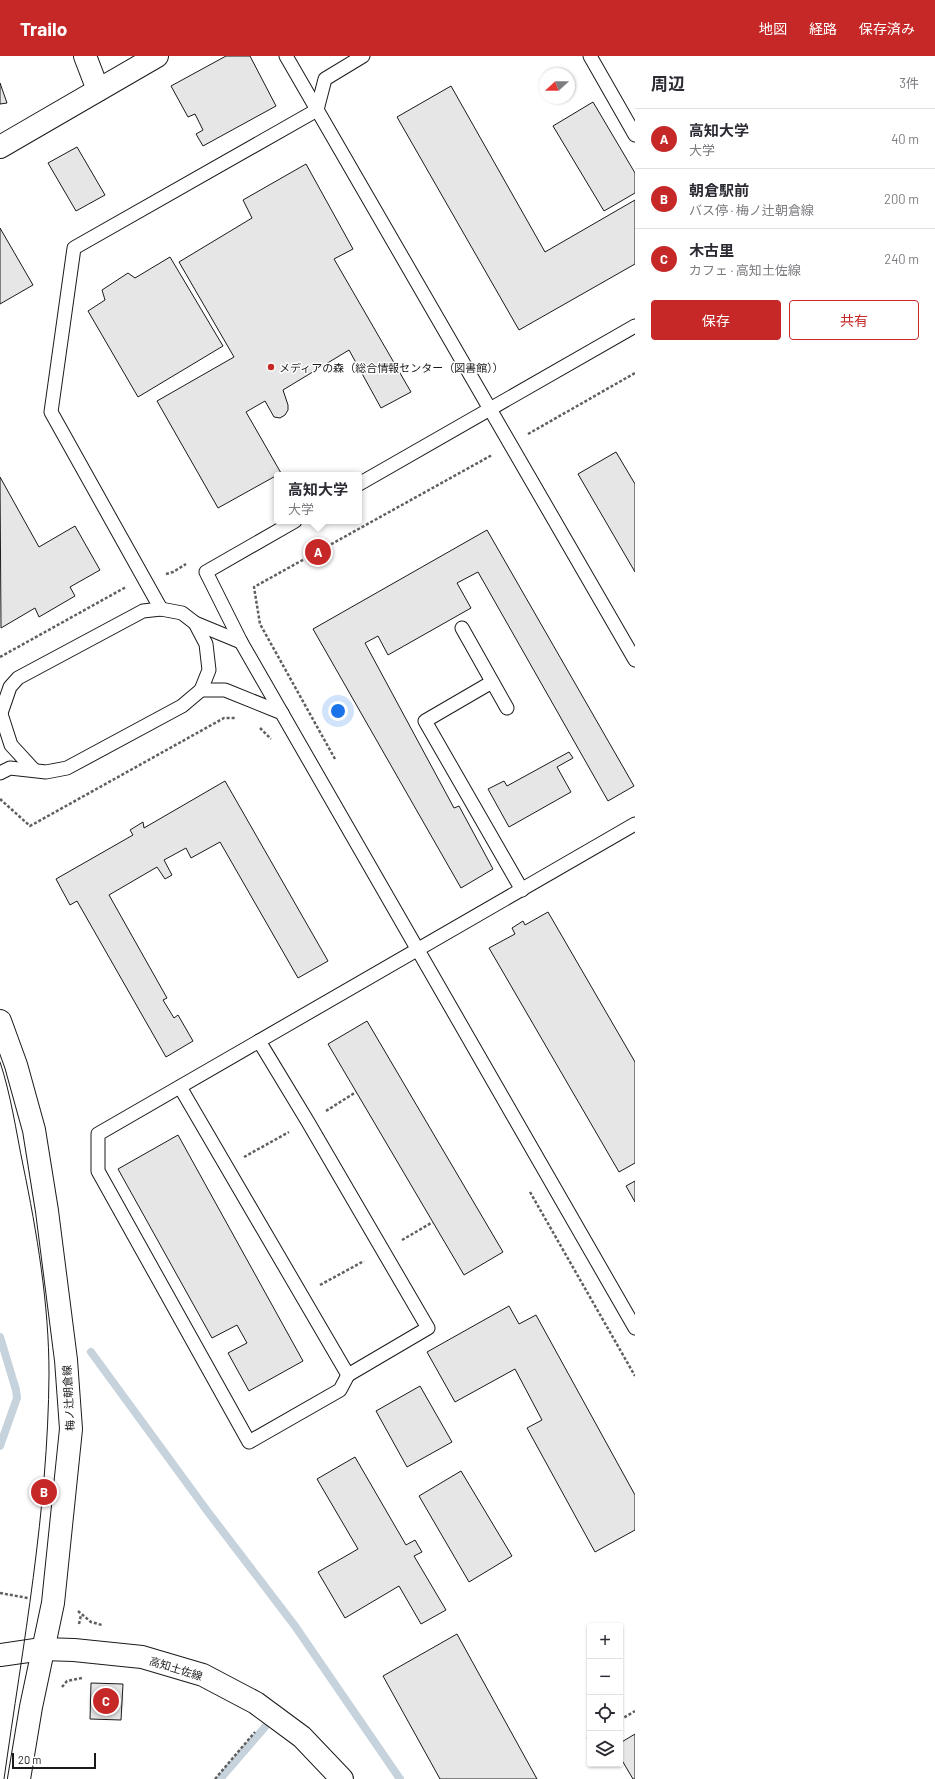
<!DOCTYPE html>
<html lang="ja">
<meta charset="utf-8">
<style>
:root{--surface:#fff;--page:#f7f7f7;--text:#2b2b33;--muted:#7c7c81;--line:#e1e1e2;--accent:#c62828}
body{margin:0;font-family:Barlow,"Noto Sans JP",sans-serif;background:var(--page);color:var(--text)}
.controls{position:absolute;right:12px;bottom:12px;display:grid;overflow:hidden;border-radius:4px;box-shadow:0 1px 3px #0004}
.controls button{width:36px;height:36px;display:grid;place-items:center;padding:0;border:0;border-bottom:1px solid var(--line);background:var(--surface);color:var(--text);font:20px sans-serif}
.compass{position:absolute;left:539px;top:12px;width:36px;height:36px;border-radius:50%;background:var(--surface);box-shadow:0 1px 3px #0004;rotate:249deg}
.scale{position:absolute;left:12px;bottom:10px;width:84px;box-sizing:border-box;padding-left:4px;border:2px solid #1a1a1a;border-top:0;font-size:11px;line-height:14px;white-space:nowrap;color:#1a1a1a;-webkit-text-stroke:3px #fff;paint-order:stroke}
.you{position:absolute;left:338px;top:655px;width:14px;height:14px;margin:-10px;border:3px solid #fff;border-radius:50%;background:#1a73e8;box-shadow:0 0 0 6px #1a73e833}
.badge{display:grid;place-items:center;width:26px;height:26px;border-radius:50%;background:var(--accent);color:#fff;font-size:13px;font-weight:700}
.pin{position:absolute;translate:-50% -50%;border:2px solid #fff;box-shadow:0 1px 4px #0006}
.popup{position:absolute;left:274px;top:416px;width:88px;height:52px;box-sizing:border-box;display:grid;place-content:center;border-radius:4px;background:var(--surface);filter:drop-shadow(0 1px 3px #0005);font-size:13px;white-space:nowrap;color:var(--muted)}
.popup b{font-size:15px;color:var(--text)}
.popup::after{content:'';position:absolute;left:50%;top:100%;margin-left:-8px;border:8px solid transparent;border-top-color:var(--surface)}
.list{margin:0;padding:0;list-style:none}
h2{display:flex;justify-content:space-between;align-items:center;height:52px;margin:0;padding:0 16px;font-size:17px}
h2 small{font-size:13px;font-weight:400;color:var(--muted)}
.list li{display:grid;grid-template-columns:26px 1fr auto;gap:12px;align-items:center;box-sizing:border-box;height:60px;padding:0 16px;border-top:1px solid var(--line)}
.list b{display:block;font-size:15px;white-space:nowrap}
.list p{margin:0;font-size:13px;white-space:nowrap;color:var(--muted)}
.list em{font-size:13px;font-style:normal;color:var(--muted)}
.actions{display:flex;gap:8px;padding:12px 16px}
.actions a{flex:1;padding:9px 0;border:1px solid var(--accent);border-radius:4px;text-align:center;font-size:14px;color:var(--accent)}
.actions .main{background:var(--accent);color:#fff}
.icon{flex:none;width:22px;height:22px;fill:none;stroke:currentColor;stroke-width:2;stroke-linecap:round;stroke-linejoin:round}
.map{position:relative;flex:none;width:635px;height:1723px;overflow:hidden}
header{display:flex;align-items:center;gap:24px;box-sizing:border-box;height:56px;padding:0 20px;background:var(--accent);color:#fff}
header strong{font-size:19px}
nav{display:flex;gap:22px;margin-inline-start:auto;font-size:14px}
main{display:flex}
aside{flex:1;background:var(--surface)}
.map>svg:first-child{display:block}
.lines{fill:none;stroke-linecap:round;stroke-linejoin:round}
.stream{stroke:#c6d2dc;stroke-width:8}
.building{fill:#e6e6e6;stroke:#1a1a1a}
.service-casing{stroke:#1a1a1a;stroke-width:15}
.minor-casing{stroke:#1a1a1a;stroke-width:24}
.secondary-casing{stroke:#1a1a1a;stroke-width:24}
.primary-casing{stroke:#1a1a1a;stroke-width:24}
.path{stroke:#5f5f5f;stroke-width:2.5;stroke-dasharray:3 2;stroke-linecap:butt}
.service{stroke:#fff;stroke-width:13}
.minor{stroke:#fff;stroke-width:22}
.secondary{stroke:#fff;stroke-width:22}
.primary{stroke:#fff;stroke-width:22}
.tram{stroke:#1a1a1a;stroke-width:1}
.poi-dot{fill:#c62828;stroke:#fff;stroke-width:1.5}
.labels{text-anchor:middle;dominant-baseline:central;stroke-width:3;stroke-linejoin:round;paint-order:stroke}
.poi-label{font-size:11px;fill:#1a1a1a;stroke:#fff;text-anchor:start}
.street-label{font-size:11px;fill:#1a1a1a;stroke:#fff}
</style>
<header>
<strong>Trailo</strong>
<nav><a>地図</a><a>経路</a><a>保存済み</a></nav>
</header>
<main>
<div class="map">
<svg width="635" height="1723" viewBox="0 0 635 1723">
<rect width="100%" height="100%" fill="#fff"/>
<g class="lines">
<g class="stream">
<polyline points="0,1281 16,1334 17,1342 0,1390"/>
<polyline points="91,1296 208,1456 295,1570 400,1723"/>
<polyline points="220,1723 265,1671"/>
</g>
</g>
<g class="building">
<polygon points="226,0 250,0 276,50 203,90 196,78 203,74 195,58 188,61 171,30"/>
<polygon points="0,27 7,47 0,48"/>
<polygon points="451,30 545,196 635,144 635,208 519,274 397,61"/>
<polygon points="593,46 635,117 635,137 604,155 553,70"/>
<polygon points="77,91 105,139 76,155 48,107"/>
<polygon points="306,108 353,193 334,203 411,336 381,352 349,294 283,334 288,349 288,354 285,359 280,362 274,361 265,345 246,356 281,417 218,452 157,345 234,301 179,206 252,162 243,144"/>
<polygon points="0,172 33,229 0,248"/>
<polygon points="170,201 223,290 138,341 88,255 105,244 102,234 128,217 135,222"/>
<polygon points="616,396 635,428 635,516 578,418"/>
<polygon points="0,421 39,491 75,470 100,514 70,531 75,540 39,561 35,552 1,572"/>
<polygon points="487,474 634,730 608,745 478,516 457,527 471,552 388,599 378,580 365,587 454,752 459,750 493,813 461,832 313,573"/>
<polygon points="569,696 573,702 557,711 571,736 509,771 488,733 504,725 507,730"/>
<polygon points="225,725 328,905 298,922 220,786 191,802 186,792 164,804 172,819 165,823 157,811 109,839 167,942 163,944 174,962 178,959 193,985 166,1001 77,845 70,849 56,823 133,779 130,774 143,766 144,772"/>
<polygon points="548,856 635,1006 635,1107 619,1116 489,892 515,878 512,872 523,865 525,869"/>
<polygon points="367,965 503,1196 464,1219 328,988"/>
<polygon points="178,1079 303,1305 249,1335 228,1297 247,1287 237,1269 212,1282 118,1113"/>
<polygon points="635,1125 635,1146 626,1130"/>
<polygon points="509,1250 519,1268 536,1259 635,1439 635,1474 595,1496 527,1372 542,1364 515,1313 455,1346 427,1296"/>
<polygon points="420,1330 452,1386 407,1411 376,1355"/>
<polygon points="355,1401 406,1489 415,1484 422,1496 414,1500 446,1554 421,1568 399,1530 345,1562 318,1516 358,1493 317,1423"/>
<polygon points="461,1415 512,1500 469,1526 419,1440"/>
<polygon points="457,1578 537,1723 440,1723 383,1620"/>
<polygon points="91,1627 123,1628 121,1664 90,1663"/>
<polygon points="635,1678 635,1723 633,1723 620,1701 620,1687"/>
</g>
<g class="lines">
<defs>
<g id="service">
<polyline points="286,0 635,604"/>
<polyline points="590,0 635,79"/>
<polyline points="359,428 635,270"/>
<polyline points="295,465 206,516 241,586 635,1272"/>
<polyline points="161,553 51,356 74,192 317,54 325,23 363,0"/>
<polyline points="195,567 206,588 209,614 201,634"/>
<polyline points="462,572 507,652"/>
<polyline points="492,626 425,665 522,834"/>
<polyline points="1,658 11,689 34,714"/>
<polyline points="0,660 10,631 18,622 143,555 161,553 182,557 195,567 241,586"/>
<polyline points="0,717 10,712 46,716 67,712 182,650 201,634 225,634 282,657"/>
<polyline points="180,1031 348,1319 428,1272 308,1066 259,985"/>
<polyline points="348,1319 340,1334 249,1386 98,1115 98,1078 635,768"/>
</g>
<g id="minor">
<polyline points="85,0 98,34"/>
<polyline points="0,91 157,0"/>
</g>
<polyline id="secondary" points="0,965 16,1009 34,1074 47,1155 66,1304 71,1373 53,1547 31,1651 19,1723"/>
<polyline id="primary" points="0,1599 42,1593 74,1594 142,1601 203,1619 256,1647 302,1681 342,1723"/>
</defs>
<use href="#service" class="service-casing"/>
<use href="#minor" class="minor-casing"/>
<use href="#secondary" class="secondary-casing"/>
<use href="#primary" class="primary-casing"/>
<g class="path">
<polyline points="528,378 635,317"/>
<polyline points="166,518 173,516 186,508"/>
<polyline points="0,601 126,531"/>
<polyline points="260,672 271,683"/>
<polyline points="335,703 260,568 254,531 492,399"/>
<polyline points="0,743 30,770 224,662 236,662"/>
<polyline points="326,1055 356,1036"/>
<polyline points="244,1101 289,1076"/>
<polyline points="530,1136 635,1320"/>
<polyline points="402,1184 433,1166"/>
<polyline points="320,1229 364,1205"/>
<polyline points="0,1537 28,1542"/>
<polyline points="78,1555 91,1566 102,1569"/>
<polyline points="79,1568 81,1559"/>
<polyline points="62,1631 67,1625 82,1622"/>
<polyline points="620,1664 635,1655"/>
<polyline points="587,1683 590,1682"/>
<polyline points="215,1723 255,1676"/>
</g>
<use href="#service" class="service"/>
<use href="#minor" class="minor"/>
<use href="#secondary" class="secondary"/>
<use href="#primary" class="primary"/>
<path class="tram" d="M 0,1006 C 11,1039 16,1075 23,1109 C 37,1177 49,1248 49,1318 C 48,1455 23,1588 4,1723"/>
</g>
<circle class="poi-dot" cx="271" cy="311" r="4"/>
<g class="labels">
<g class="poi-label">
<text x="279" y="311">メディアの森（総合情報センター（図書館））</text>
</g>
<g class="street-label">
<text transform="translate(68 1342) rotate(-93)">梅ノ辻朝倉線</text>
<text transform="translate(176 1612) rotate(17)">高知土佐線</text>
</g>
</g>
</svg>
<div class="controls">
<button>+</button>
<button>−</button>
<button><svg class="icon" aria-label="locate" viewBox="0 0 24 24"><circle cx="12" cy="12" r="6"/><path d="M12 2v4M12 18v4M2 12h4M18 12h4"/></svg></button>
<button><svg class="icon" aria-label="layers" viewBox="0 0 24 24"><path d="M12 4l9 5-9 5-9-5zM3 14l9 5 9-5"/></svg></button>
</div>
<svg class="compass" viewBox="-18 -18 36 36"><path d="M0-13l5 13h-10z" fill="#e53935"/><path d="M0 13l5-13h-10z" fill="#7c7c81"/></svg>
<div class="scale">20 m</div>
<div class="you"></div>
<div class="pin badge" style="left:318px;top:496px">A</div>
<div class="popup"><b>高知大学</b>大学</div>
<div class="pin badge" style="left:44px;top:1436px">B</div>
<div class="pin badge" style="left:106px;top:1645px">C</div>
</div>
<aside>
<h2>周辺<small>3件</small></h2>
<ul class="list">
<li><span class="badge">A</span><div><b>高知大学</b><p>大学</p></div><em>40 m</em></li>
<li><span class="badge">B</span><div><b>朝倉駅前</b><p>バス停 · 梅ノ辻朝倉線</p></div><em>200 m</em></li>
<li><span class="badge">C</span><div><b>木古里</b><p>カフェ · 高知土佐線</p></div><em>240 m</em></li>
</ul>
<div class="actions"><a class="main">保存</a><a>共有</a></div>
</aside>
</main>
